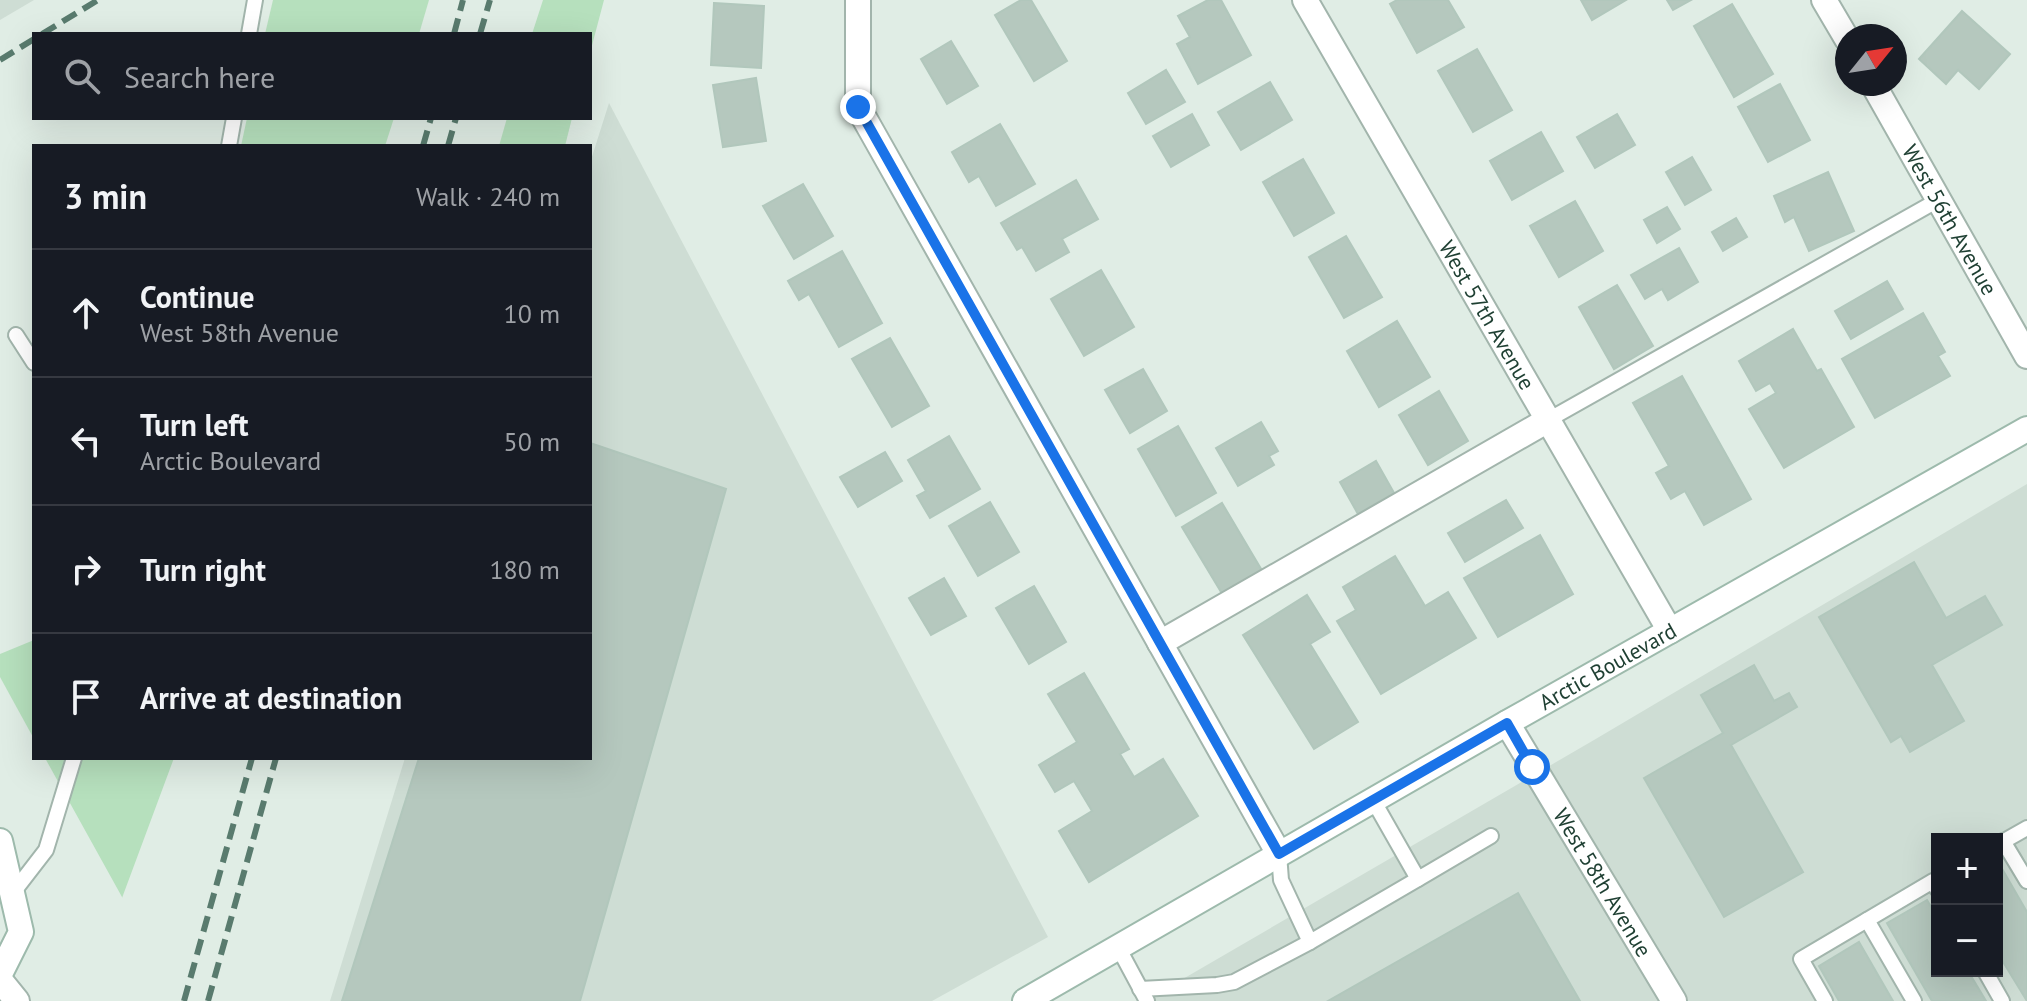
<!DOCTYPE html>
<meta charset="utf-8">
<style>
:root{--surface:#171b24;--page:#242831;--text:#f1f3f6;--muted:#9ea1a6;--line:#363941}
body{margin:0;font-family:"PT Sans",sans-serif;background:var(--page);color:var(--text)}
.controls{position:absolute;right:24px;bottom:24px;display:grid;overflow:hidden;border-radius:0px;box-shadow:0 8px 32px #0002}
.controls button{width:72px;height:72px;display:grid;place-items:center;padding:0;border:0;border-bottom:2px solid var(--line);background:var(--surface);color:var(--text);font:40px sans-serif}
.compass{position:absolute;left:1835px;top:24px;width:72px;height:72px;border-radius:50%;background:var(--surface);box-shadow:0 8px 32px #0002;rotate:60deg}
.stop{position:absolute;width:24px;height:24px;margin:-18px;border:6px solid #1a73e8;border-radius:50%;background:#fff}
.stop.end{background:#1a73e8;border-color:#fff;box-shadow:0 2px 8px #0008}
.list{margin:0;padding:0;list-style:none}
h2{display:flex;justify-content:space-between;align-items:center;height:104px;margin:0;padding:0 32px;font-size:34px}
h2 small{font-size:26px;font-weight:400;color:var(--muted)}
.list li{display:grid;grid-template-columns:52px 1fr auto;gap:24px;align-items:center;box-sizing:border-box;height:128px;padding:0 32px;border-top:2px solid var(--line)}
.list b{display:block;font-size:30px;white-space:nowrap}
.list p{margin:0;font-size:26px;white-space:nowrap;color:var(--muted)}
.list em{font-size:26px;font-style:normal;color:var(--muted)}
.icon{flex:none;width:44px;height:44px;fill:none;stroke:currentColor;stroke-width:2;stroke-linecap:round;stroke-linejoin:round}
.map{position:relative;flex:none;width:2027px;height:1001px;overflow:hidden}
.search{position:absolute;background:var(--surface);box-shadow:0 8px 32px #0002;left:32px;top:32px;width:560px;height:88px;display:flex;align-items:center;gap:20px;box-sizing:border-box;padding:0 28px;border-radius:0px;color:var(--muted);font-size:30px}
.panel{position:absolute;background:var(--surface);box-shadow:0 8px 32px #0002;left:32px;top:144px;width:560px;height:616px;border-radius:0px}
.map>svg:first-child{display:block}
.built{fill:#ceddd4;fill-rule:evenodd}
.green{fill:#b6e0bd}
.building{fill:#b5c8be;stroke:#b1c7bc;stroke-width:2}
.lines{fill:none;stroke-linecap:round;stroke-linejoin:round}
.lane-casing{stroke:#a2b5ac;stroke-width:18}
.street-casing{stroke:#a2b5ac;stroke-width:28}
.secondary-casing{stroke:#9dbaac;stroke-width:28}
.lane{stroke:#fff;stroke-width:14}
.street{stroke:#fff;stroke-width:24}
.secondary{stroke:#fff;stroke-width:24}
.rail{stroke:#597b6e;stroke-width:6;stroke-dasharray:16 8;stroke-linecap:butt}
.route{stroke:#1a73e8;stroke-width:10}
.labels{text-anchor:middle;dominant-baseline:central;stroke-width:6;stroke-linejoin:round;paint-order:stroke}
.street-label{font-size:22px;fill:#1e3f32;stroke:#f1f9f4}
</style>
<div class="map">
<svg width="2027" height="1001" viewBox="0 0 2027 1001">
<rect width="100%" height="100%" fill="#e0ede5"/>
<g class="built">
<polygon points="0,0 34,0 0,20"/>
<polygon points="609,103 1048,937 932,1001 330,1001 405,758 590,758 590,163"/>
<path d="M 2027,484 L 2027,1001 L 1145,1001 L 1594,740 ZM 1937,839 L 1997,839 L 1997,971 L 1937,971 Z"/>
</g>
<g class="green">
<polygon points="273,0 429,0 419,34 265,34"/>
<polygon points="543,0 604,0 590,53 590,34 532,34"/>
<polygon points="247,118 394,118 385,146 241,146"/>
<polygon points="507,118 572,118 565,146 499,146"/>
<polygon points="34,640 34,739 0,677 0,654"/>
<polygon points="45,758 174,758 122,898 122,897"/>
</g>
<g class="building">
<polygon points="1021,0 1031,0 1067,61 1034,81 995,15"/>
<polygon points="1208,0 1221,0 1251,55 1198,84 1177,44 1190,37 1178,16"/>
<polygon points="1397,0 1448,0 1464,27 1417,53 1390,4"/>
<polygon points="1581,0 1626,0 1592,20"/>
<polygon points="1667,0 1691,0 1673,10"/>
<polygon points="714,3 764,6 761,68 711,65"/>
<polygon points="1732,4 1773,74 1734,97 1694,26"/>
<polygon points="1962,11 2010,54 1979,89 1958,70 1946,84 1919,59"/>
<polygon points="951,41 978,86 947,104 921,59"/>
<polygon points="1477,49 1512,110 1473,132 1438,71"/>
<polygon points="1166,70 1185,102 1146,124 1128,93"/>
<polygon points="756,78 766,141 723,147 713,85"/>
<polygon points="1270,82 1292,120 1241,150 1218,112"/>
<polygon points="1780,84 1810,140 1768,162 1738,107"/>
<polygon points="1192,114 1209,145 1171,167 1153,136"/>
<polygon points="1617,114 1635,145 1595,168 1577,137"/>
<polygon points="1000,124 1035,184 996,206 979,176 969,182 952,152"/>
<polygon points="1541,132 1563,171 1512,200 1490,161"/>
<polygon points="1692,157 1711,190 1685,205 1666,172"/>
<polygon points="1303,159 1334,213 1294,236 1263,182"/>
<polygon points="1828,172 1854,231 1809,251 1794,217 1785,222 1774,196"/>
<polygon points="1076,180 1098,219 1062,239 1069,252 1036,271 1022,247 1017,250 1001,223"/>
<polygon points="803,184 833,236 794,259 763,206"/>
<polygon points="1575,201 1603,251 1559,277 1530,226"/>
<polygon points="1667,207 1680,229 1657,243 1644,220"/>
<polygon points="1736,218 1747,237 1723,251 1712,232"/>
<polygon points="1346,236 1382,297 1344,318 1309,257"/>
<polygon points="1679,248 1698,282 1668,300 1662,289 1645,299 1631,275"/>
<polygon points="842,251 882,323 839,347 809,294 799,300 788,281"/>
<polygon points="1101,270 1134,327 1084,356 1051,299"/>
<polygon points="1887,281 1903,309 1851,339 1835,311"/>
<polygon points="1617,285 1653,346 1614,369 1579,307"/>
<polygon points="1923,313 1945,352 1938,356 1950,376 1875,418 1842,359"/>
<polygon points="1397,321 1430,377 1379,407 1347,351"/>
<polygon points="1793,329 1817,371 1821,369 1854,427 1784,468 1749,409 1776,393 1770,383 1756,391 1739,361"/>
<polygon points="890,338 929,406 892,427 852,359"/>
<polygon points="1143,369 1167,411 1130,433 1105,390"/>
<polygon points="1682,376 1751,499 1704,525 1685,491 1671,499 1656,473 1669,466 1633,403"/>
<polygon points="1439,391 1468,441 1428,465 1399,415"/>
<polygon points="1261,422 1278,451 1269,456 1274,465 1238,486 1216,448"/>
<polygon points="1178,426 1216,493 1176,516 1138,449"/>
<polygon points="949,436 980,489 930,518 917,496 926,491 908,460"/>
<polygon points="590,443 726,489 580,1001 342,1001 419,758 590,758"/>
<polygon points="885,452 902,481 858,507 840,477"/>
<polygon points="1376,461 1394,493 1358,514 1340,482"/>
<polygon points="1506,500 1523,528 1465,562 1448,533"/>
<polygon points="990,502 1019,552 978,576 949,526"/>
<polygon points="1222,503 1264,574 1224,597 1182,527"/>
<polygon points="1540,535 1573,594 1498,637 1464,578"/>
<polygon points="1395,556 1425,606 1448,592 1476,638 1381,694 1337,621 1356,610 1343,587"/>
<polygon points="1914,562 1946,618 1985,596 2002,625 1932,665 1964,721 1910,752 1901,736 1891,742 1819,617"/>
<polygon points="944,578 966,616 931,635 909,598"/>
<polygon points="1034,586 1066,642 1029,664 996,608"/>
<polygon points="1307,595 1330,632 1310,644 1358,722 1314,749 1243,635"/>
<polygon points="1754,665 1774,701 1789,693 1797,707 1731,745 1803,872 1724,917 1644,778 1723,733 1701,695"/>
<polygon points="1084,673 1129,749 1120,754 1134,777 1163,759 1198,816 1089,882 1059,831 1092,811 1074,781 1055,792 1039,765 1077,742 1048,694"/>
<polygon points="1997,860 2027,912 2027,1001 1997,952"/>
<polygon points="1518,893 1580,1001 1328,1001"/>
<polygon points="1927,900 1937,917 1937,971 1968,971 1986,1001 1932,1001 1887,923"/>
<polygon points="1859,942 1893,1001 1839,1001 1819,966"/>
</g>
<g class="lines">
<defs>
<g id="lane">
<polyline points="249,34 255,0"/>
<polyline points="229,146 234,118"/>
<polyline points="16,335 34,363"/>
<polyline points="1548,420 1940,199"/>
<polyline points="1373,800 1418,879 1491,836"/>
<polyline points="2003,841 2027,881"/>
<polyline points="1997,845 2027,828"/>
<polyline points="1279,854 1281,880 1310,942 1418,879"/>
<polyline points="12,894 46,850 74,758"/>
<polyline points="1867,920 1914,1001"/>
<polyline points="1118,947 1147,1001"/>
<polyline points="1985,971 2002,1001"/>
<polyline points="1140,989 1217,985 1234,982 1310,942"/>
<polyline points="1825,1001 1801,959 1933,881 1937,889"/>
</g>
<g id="street">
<polyline points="858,0 858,107 1279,854"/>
<path id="s1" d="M 1305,0 L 1670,631"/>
<polyline points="1824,0 1847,39"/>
<path id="s2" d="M 1873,84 L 2027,356"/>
<polyline points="1160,643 1548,420"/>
<path id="s3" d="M 1507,723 L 1674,1001"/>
<polyline points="0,980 17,1001"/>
</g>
<g id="secondary">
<polyline points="0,841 21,932 0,974"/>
<path id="s4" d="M 1025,1001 L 1507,723 L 2027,429"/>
</g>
</defs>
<use href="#lane" class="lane-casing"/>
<use href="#street" class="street-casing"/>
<use href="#secondary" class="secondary-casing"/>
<use href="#lane" class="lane"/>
<use href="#street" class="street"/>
<use href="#secondary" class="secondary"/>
<g class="rail">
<polyline points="42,34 98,0"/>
<polyline points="454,34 463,0"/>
<polyline points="480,34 490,0"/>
<polyline points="0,60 34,39"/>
<polyline points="423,146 431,118"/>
<polyline points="448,146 456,118"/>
<polyline points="184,1001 252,758"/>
<polyline points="208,1001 276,758"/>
</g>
</g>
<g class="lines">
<polyline class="route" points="858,107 1279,854 1507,723 1532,767"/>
</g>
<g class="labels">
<g class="street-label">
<text stroke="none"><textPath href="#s2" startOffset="156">West 56th Avenue</textPath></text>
<text stroke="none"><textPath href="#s1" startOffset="364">West 57th Avenue</textPath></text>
<text stroke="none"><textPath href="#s4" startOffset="672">Arctic Boulevard</textPath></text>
<text stroke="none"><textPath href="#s3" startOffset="186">West 58th Avenue</textPath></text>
</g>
</g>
</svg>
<div class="controls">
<button>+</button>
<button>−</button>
</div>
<svg class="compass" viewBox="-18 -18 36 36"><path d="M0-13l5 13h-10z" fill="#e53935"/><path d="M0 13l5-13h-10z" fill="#9ea1a6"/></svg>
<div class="stop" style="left:1532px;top:767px"></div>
<div class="stop end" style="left:858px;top:107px"></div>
<div class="search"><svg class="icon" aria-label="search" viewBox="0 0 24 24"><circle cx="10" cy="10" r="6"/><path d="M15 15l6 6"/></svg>Search here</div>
<section class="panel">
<h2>3 min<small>Walk · 240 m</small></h2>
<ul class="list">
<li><svg class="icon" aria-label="ahead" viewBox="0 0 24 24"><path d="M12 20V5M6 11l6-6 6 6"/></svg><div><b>Continue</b><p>West 58th Avenue</p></div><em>10 m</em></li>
<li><svg class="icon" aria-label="left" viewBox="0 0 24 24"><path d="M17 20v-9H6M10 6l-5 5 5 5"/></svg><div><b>Turn left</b><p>Arctic Boulevard</p></div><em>50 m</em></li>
<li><svg class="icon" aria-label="right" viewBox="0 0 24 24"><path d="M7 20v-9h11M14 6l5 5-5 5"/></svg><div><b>Turn right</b></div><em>180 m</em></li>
<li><svg class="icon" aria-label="arrive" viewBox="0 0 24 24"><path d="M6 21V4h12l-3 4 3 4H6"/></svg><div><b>Arrive at destination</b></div></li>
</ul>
</section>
</div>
